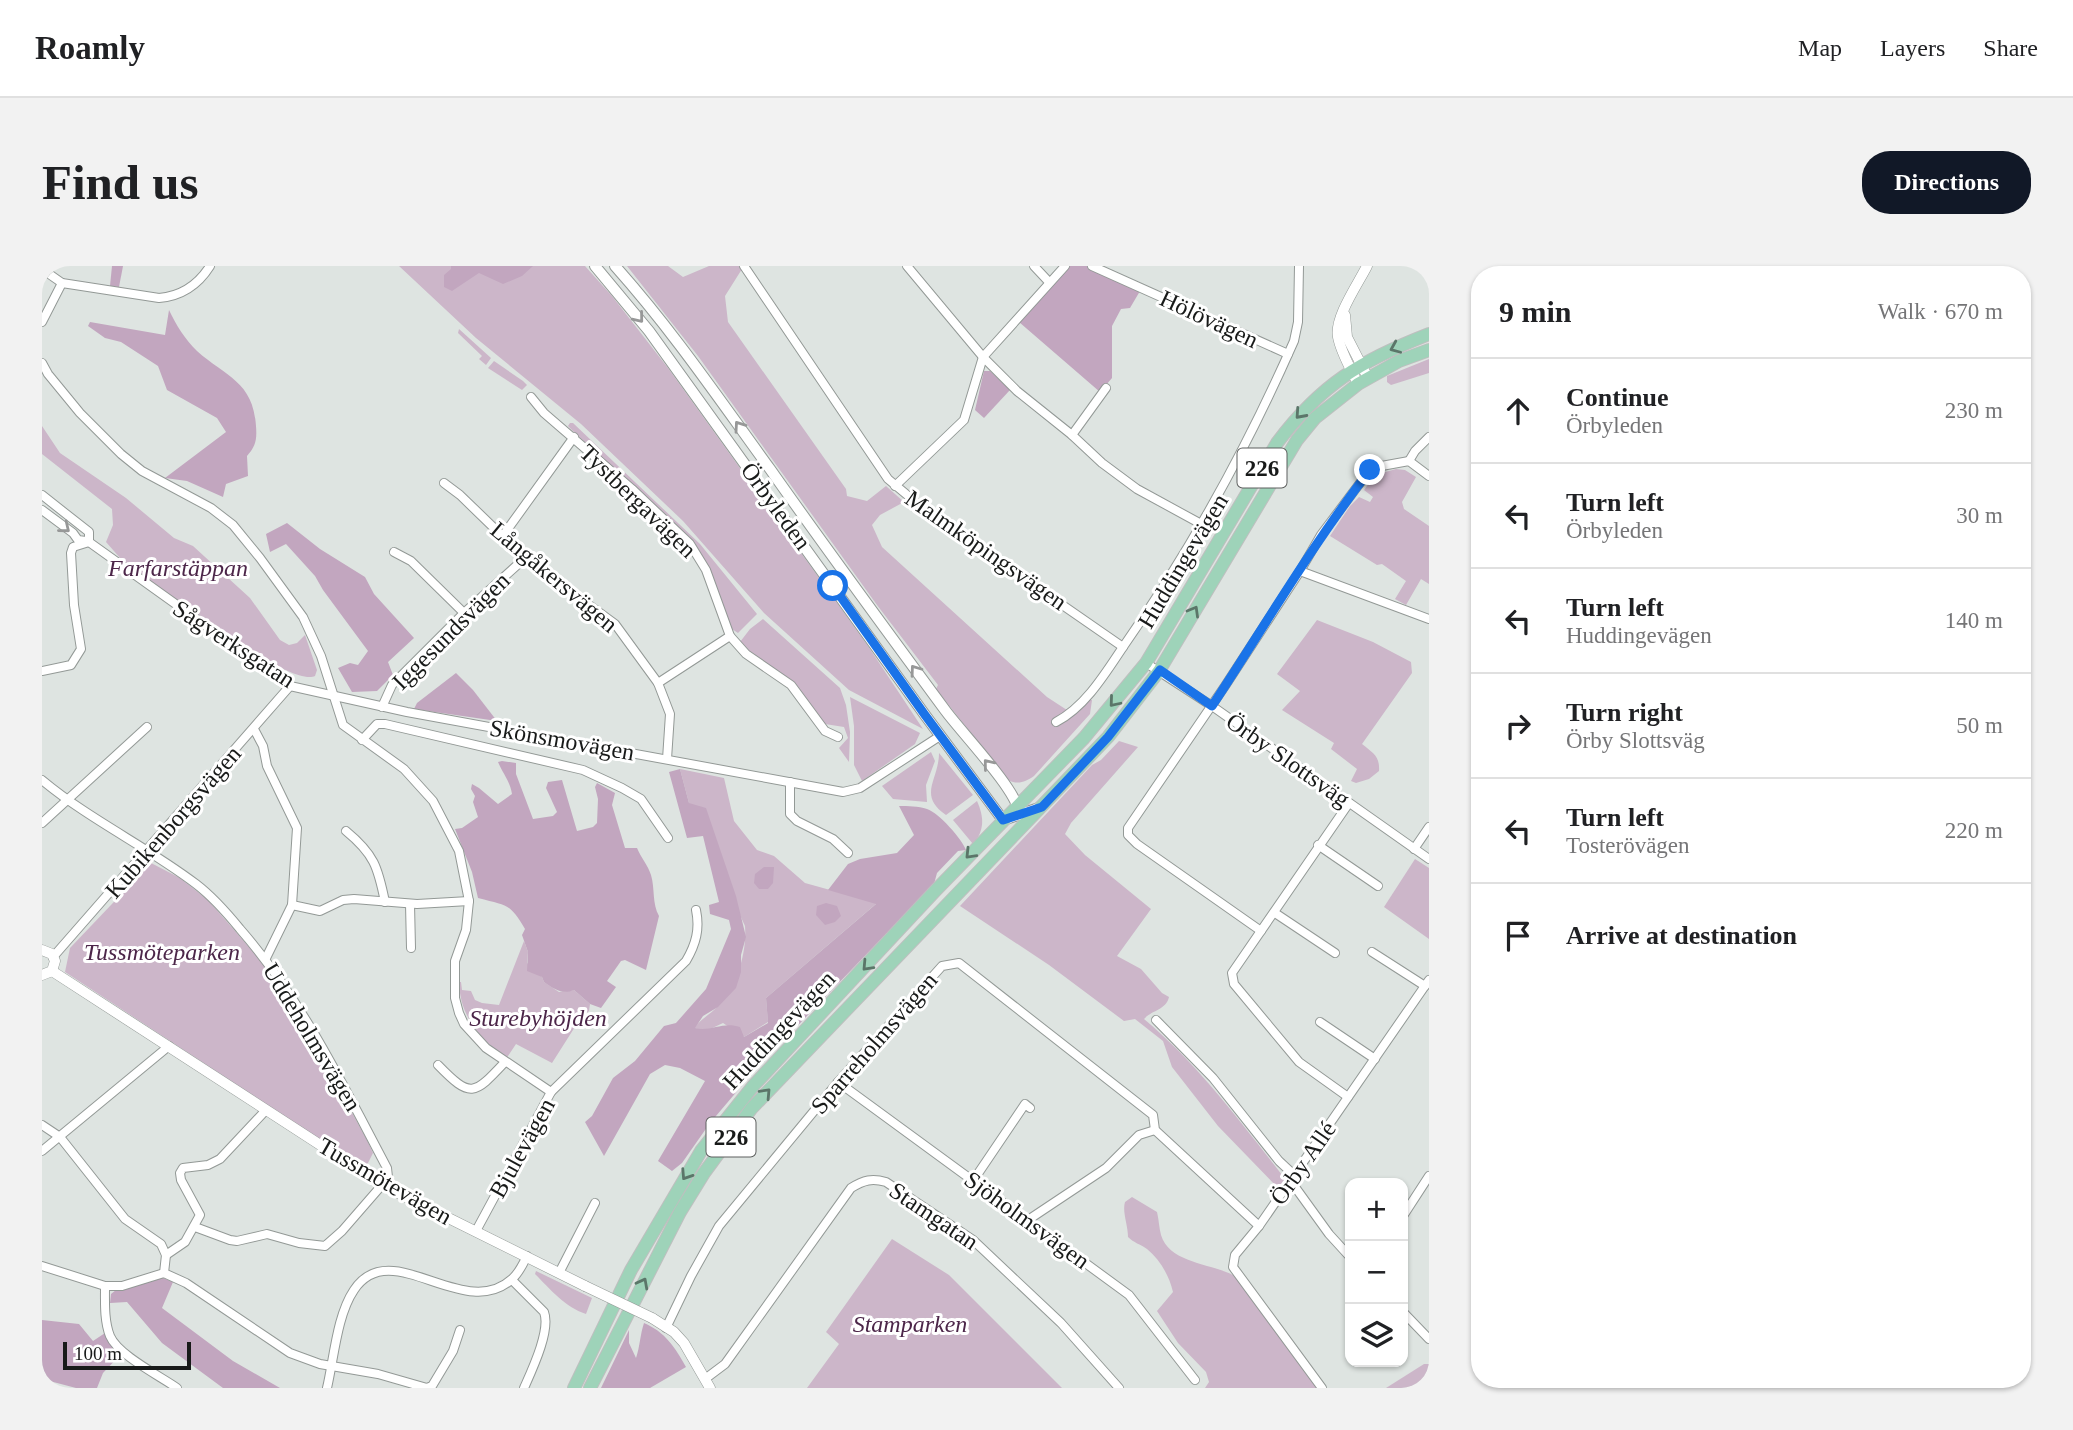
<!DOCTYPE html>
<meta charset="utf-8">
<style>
:root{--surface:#fff;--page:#f2f2f2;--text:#202124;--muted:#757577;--line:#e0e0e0;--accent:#111827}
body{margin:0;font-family:Georgia,serif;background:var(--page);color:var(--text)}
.controls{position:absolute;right:21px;bottom:21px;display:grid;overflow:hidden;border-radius:14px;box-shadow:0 2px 5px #0004}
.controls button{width:63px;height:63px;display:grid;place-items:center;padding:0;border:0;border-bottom:2px solid var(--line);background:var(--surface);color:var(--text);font:35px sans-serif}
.scale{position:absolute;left:21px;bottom:18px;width:128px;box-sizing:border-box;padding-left:7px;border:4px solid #181a19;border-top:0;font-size:19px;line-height:24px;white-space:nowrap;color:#181a19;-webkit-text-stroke:5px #fff;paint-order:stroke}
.stop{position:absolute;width:21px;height:21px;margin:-16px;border:5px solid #1a73e8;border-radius:50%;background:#fff}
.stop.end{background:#1a73e8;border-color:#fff;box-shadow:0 2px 7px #0008}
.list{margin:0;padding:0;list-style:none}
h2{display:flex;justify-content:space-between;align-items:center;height:91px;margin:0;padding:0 28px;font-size:30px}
h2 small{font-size:23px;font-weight:400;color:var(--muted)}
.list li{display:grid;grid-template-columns:46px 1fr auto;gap:21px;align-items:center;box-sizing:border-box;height:105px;padding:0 28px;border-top:2px solid var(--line)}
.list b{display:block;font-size:26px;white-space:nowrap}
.list p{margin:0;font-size:23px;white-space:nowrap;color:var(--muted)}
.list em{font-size:23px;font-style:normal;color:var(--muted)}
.icon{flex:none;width:38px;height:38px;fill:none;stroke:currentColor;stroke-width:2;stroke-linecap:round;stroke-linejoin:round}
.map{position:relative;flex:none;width:1387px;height:1122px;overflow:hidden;border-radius:28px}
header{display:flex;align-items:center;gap:42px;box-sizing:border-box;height:98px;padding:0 35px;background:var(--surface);border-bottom:2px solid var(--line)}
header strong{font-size:33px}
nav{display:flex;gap:38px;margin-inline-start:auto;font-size:24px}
.intro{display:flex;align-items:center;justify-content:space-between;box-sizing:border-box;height:168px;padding:0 42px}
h1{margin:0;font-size:49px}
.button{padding:18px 32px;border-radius:28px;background:var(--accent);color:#fff;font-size:24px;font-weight:700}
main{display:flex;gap:42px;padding:0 42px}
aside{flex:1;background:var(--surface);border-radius:28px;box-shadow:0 2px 5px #0004}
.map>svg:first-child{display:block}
.green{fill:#ccb6c9}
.forest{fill:#c2a6bf}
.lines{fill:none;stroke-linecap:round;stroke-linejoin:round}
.minor-casing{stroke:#939996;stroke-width:10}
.tertiary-casing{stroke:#939996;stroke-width:11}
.secondary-casing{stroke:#939996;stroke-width:12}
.primary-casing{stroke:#bebfbf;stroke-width:14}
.minor{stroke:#fff;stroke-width:8}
.tertiary{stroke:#fff;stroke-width:10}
.secondary{stroke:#fff;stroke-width:10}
.primary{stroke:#9ed3b9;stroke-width:12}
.tertiary-bridge-casing{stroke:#939996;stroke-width:11;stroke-linecap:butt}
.tertiary-bridge{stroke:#fff;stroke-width:10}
.oneway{stroke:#979898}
.oneway2{stroke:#5b7669}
.route{stroke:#1a73e8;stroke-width:9}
.labels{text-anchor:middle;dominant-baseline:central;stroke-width:6;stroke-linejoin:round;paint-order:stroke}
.shield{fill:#fff;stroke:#5d5f5e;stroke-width:2}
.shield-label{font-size:23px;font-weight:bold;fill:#181a19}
.street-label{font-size:24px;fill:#181a19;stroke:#fff}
.park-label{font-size:24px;font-style:italic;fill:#4c2649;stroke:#fff}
</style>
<header>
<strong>Roamly</strong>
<nav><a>Map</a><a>Layers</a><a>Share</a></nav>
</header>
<div class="intro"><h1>Find us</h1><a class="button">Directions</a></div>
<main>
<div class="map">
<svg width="1387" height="1122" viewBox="0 0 1387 1122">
<rect width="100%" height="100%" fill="#dee4e1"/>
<g class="green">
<polygon points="357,0 543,0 570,30 626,102 826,380 881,463 807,424 722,347 641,255 539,158 434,72"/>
<path d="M 585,0 L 626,0 L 641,11 L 667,0 L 697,0 L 700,3 L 683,30 L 686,56 L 804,223 L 805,230 L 825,235 L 844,220 L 862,236 L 838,249 L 830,259 L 840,281 L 1005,431 L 1031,448 L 1046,434 L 1050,434 L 1048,448 L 992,510 C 983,516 976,519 966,514 L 894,423 L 896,419 L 835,339 L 656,90 Z"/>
<polygon points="417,63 449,92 444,99 437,93 440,90 416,67"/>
<polygon points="1387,93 1387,107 1349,119 1345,116 1345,110"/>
<polygon points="452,95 481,115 485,119 480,124 446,102"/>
<polygon points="528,157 531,157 658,278 715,348 696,367 690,363 648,273 533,167 526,160"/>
<path d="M 0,160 L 18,187 L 84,232 L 132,272 L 151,280 L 208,332 L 238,374 L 247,379 L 255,377 L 263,369 L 275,404 L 273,410 C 246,423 108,314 79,293 L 64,276 L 71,259 L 70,243 L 0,188 Z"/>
<polygon points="1354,203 1363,204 1374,211 1360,236 1362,243 1387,260 1387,318 1379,313 1364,339 1353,333 1364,315 1340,298 1335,299 1288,270 1308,240 1317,231 1328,236 1331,231 1322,224 1333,209"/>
<polygon points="721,353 798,422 804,439 808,466 807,496 797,482 806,472 802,461 783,458 756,423 707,386 698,376 708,363"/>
<path d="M 1275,354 L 1331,376 L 1369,396 L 1370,407 L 1320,478 C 1331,487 1338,490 1337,505 L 1327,513 L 1314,517 L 1309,515 L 1315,503 L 1289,483 L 1292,477 L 1240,444 L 1258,425 L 1235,408 Z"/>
<polygon points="808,431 878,467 873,478 820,515 812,499 812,460"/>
<path d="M 1077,475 L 1096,481 L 1029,557 L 1023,568 L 1043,589 L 1109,643 L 1075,690 L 1099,703 L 1120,727 L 1127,731 C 1124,744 1110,744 1102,753 C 1157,799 1200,858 1244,914 L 1237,923 L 1176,860 L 1130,801 L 1121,775 L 1093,753 L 1082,755 L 1007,699 L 918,640 L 1050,499 L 1059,494 Z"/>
<polygon points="889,486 893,495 884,519 885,536 851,533 840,520"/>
<path d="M 897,487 L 931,529 L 904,549 C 875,529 897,514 897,487 Z"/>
<path d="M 638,503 L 682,512 L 692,555 L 715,584 L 732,590 L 763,617 L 835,637 L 724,732 L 726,756 L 702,771 L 681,757 L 664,765 L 652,762 C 660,752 669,748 676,740 C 695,720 705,687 703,660 L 647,537 Z"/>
<path d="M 935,535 C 942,551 943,564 931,578 L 911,554 Z"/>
<polygon points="1373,593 1387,602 1387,673 1342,641"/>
<polygon points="109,597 138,612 166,634 228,705 252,740 326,876 331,887 323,903 23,706 28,682"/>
<path d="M 482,675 L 486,686 L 485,697 L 500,711 L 502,716 L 517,726 L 532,724 L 548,738 L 547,745 L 538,753 L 510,797 L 474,778 L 464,793 C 438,772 418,751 417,716 L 419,716 L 420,724 L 429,725 L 433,734 L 440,737 L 457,739 Z"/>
<path d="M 1090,931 L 1115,946 C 1117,954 1117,962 1119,969 C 1128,999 1174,997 1196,1012 L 1276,1122 L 1163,1122 L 1167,1116 L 1164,1106 L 1136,1077 L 1115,1045 L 1131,1026 C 1127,1009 1118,994 1105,983 C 1098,978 1092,977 1086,971 C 1086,959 1080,946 1083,936 Z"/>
<polygon points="850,973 907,1009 1020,1122 765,1122 797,1078 784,1066"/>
<path d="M 494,1005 L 550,1032 L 544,1048 C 523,1041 508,1023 493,1008 Z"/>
<polygon points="1382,1098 1387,1098 1387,1122 1344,1122"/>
</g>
<g class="forest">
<polygon points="70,0 81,0 77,21 68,20"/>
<polygon points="409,0 491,0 480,10 461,18 437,7 410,25 402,21 402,9 409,3"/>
<polygon points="1026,0 1046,0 1098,25 1088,42 1079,43 1070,60 1070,112 1058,126 977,56"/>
<path d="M 127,44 C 134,59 143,73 155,85 C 184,111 211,115 214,160 C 215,173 214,180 205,190 L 206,210 L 184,218 L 181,231 L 145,215 L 123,212 L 184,166 L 175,152 L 125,124 L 116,100 L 79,76 L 63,72 L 46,60 L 48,56 L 123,69 Z"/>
<polygon points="942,105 948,105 968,124 942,152 933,144"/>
<polygon points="245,257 278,283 323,311 332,328 372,372 346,396 351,409 335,425 310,426 296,402 308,397 316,399 326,385 281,324 273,310 244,278 228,286 224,268"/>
<polygon points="414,407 431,424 455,455 372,443 375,437"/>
<path d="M 460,495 L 474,497 L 474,508 L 491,553 L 511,550 L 515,546 L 504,522 L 506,516 L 520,514 L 535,565 L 551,561 L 555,557 L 556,533 L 553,521 L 555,517 L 573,527 L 570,539 L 583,582 L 595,582 C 599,592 606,599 609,609 C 613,622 610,638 617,650 L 604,704 L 583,694 L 579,695 L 565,715 L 574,721 L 559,742 L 548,738 L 532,724 C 520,729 512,723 502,716 L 500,711 L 485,705 L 486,686 L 480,669 L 483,663 C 467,636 465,640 436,632 L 430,606 L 413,563 L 420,562 L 436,551 L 431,536 L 433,530 L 429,523 L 430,518 L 437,522 L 456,538 L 470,528 C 468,515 461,508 456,496 Z"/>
<path d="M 638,503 L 647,537 L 664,542 L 694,630 L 704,671 L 699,689 L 699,706 L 694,722 L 676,741 L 661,750 L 653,762 C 669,766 681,755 698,761 L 702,771 L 726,757 L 724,732 L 834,638 L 786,624 L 806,598 L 818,593 L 855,587 L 872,569 L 857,540 C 866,540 876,540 885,543 C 897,547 920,573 924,584 L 916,585 L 895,607 L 892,618 L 714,803 L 668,857 L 640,897 L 630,905 L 616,895 L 663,815 L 638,802 L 623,799 L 608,808 L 562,890 L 543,856 L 550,850 L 571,812 L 593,795 L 622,760 L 634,757 L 664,723 L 689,663 L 687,654 L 668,648 L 667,639 L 677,636 L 661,570 L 645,572 L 627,506 Z"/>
<polygon points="722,601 732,601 731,617 726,623 717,623 712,617 713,608"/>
<polygon points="784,637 795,640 799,650 793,656 783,659 774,649 775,640"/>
<polygon points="121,1012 131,1016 120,1042 191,1095 238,1122 181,1122 120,1077 85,1036 68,1037 69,1028 74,1024"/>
<polygon points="0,1054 37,1058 51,1075 66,1065 80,1087 61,1107 55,1122 34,1122 0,1113"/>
<path d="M 602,1057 C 623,1066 633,1081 644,1101 L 608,1122 L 559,1122 L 587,1064 L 587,1077 L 594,1092 C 598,1080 598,1069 602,1057 Z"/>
</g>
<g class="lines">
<defs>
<g id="minor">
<polyline points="702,0 846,213 882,243 1081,381"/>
<polyline points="865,0 941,91 975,125 1030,169 1060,197 1095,223 1161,259"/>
<polyline points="992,0 1007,16"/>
<polyline points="1050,0 1246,88"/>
<path d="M 0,3 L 20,17 L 117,32 C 140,30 156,19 168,0"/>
<polyline points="0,56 20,17"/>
<polyline points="0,97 6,108 38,147 79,188 100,205 169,242 191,259 218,292 261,351 279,390 301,459 362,503 391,535 417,585 427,635 424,664 413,695 413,732 417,747 422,758 444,782 509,826"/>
<polyline points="489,131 502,147 590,223 648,278 664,304 688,370 704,388 749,419 783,465 796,471"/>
<polyline points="1030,169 1064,122"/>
<polyline points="1367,195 1373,185 1387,171"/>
<polyline points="402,217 418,229 483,292 573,358 616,417 628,448 625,493"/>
<polyline points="853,220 922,154 941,91 1023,0"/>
<polyline points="0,229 47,266 47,276 248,420 365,446 801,526 818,522 898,470"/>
<polyline points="0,244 31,267 36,274 44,275"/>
<polyline points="460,271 532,171"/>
<polyline points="352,286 369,295 422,347"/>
<polyline points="1258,305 1387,353"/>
<polyline points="1104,397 1170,440 1387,593"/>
<polyline points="0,405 29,399 39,383 32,339 29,287 31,281 47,276"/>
<polyline points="616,417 688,370"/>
<polyline points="340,441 350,419 422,347 483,292"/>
<path d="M 1014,456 C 1043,441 1063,408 1081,381 C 1149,284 1204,184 1252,75 L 1256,56 L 1257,0"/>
<polyline points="212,463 221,480 225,500 255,562 250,639 224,692"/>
<polyline points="320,474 335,458 343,458 541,504 580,522 599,533 626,572"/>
<path d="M 0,514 C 48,554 104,580 154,618 C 171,631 185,647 198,663 C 260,734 301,819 345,902 L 346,911 L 340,919 L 300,965 L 283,980 L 257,977 L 225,968 L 195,975 L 188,974 L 153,961"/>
<polyline points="748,516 748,548 755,555 791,573 806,587"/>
<polyline points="0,557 105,461"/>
<path d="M 304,565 C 332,588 336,601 343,636"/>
<polyline points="1276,579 1336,620"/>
<polyline points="1372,583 1387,561"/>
<polyline points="368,638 369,682"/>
<polyline points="250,639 278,645 301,634 312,633 375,638 427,635"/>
<polyline points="1233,647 1293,687"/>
<polyline points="1219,665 1095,578 1086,569 1086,562 1183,420 1258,305 1279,269 1312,225 1328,204 1334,201 1367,195 1387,210"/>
<polyline points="1330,686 1383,720"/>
<polyline points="11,691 248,420"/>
<polyline points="1114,754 1171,812 1237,895 1252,909"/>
<polyline points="1278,756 1333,793"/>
<path d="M 396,799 C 429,833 432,829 463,796"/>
<polyline points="796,816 1087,1029 1153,1114"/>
<polyline points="1306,831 1257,796 1192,718 1190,707 1307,537"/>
<polyline points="0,859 18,871 83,953 119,978 124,989 122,1007 144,1017 248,1087 278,1098 336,1108 385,1122 390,1120 411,1085 418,1064"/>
<polyline points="0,885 127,780"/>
<polyline points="1248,914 1287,968 1308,991"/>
<polyline points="931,915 983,838 988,842"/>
<polyline points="1361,950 1387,910"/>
<polyline points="986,954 1064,902 1097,869 1113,864"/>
<path d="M 434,965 L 509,826 L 644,695 C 654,678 658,663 654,644"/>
<polyline points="124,989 143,976 158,949 139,914 138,907 141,902 166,899 178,893 224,844"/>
<polyline points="0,1000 63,1020 80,1020 122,1007"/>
<polyline points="517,1007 553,937"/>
<path d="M 470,1014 L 502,1046 C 509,1064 490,1104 482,1122"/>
<path d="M 63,1020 C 63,1036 62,1055 68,1070 C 76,1089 118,1110 135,1122"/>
<polyline points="1361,1046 1387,1073"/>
<polyline points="624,1062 649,1010 677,960 796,816 900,700 917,697 1111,849 1113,864 1217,960"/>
<path d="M 663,1113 L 683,1098 L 809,922 C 822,914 830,912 844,916 L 931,974 L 1019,1057 L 1077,1122"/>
<path d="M 285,1122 C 292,1092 295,1049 312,1024 C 349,968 422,1057 470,1013 C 477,1007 481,998 485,990"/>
<polyline points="1280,1122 1191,1001 1193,989 1217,960 1387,714"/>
</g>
<g id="tertiary">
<polyline points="1303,49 1305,71 1326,112"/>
<path d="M 1316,118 C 1309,103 1299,87 1296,71 C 1292,52 1316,18 1325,0"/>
<polyline points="0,684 10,688 13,695 10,705 0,709"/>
<polyline points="10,705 340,919 543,1020"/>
<polyline points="610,1052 632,1066 642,1077 668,1122"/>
</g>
<g id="secondary">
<polyline points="553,0 607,65 883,449 961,554 997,542"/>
<path d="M 573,0 C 631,65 677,133 728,203 C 785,284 844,364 903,444 C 919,466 974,523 977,546"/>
</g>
<g id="primary">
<path d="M 532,1122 L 589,1004 L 659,885 L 712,819 L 893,625 L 1042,472 L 1104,397 L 1235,177 C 1279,118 1320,94 1387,68"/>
<polyline points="548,1122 638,946 662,907 709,843 1066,471 1117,405 1255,174 1273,152 1316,118 1357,95 1387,84"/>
</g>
</defs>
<use href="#minor" class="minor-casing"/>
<use href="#tertiary" class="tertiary-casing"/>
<use href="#secondary" class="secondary-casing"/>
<use href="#primary" class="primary-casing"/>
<use href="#minor" class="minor"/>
<use href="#tertiary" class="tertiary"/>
<use href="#secondary" class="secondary"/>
<use href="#primary" class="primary"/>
<defs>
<polyline id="tertiary-bridge" points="543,1020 610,1052"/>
</defs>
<use href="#tertiary-bridge" class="tertiary-bridge-casing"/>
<use href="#tertiary-bridge" class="tertiary-bridge"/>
</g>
<defs><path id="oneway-chevron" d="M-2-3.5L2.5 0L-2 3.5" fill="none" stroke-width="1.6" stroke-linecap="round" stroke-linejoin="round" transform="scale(1.75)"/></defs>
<g class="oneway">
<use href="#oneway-chevron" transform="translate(597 52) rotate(51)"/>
<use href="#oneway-chevron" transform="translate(697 160) rotate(-125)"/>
<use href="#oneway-chevron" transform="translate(23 262) rotate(39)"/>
<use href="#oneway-chevron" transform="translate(873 404) rotate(-126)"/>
<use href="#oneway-chevron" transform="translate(946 498) rotate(-129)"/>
</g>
<g class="oneway2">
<use href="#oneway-chevron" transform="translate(1353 82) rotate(157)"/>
<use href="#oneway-chevron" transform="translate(1258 148) rotate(132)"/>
<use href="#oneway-chevron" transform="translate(1152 345) rotate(-60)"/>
<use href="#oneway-chevron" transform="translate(1072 436) rotate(130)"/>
<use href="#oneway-chevron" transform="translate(928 588) rotate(134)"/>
<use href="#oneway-chevron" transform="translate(825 700) rotate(133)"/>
<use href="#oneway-chevron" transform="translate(724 827) rotate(-47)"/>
<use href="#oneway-chevron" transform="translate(644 909) rotate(123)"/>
<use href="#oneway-chevron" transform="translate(601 1017) rotate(-62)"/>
</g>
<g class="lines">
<path class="route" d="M 791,320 L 883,449 L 961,554 L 1000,541 L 1066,471 L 1118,404 L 1170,440 C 1222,361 1270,279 1328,204"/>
</g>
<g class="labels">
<g class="shield">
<rect x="1195.5" y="182.5" width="49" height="39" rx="5"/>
<rect x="664.5" y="851.5" width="49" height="39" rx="5"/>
</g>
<g class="shield-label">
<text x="1220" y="202">226</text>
<text x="689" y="871">226</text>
</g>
<g class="street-label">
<text transform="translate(1167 53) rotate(25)">Hölövägen</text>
<text transform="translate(596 235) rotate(44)">Tystbergavägen</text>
<text transform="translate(734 240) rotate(54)">Örbyleden</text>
<text transform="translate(944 284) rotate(35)">Malmköpingsvägen</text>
<text transform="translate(1141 295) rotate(-59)">Huddingevägen</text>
<text transform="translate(512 311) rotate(40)">Långåkersvägen</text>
<text transform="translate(409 365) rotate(-45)">Iggesundsvägen</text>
<text transform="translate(192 378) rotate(33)">Sågverksgatan</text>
<text transform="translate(520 474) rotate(10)">Skönsmovägen</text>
<text transform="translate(1246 494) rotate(35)">Örby Slottsväg</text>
<text transform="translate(131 556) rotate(-49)">Kubikenborgsvägen</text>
<text transform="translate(737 764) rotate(-47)">Huddingevägen</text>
<text transform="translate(270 771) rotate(59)">Uddeholmsvägen</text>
<text transform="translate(832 777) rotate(-49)">Sparreholmsvägen</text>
<text transform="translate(480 882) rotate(-61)">Bjulevägen</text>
<text transform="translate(1261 897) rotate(-55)">Örby Allé</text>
<text transform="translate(343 915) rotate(30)">Tussmötevägen</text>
<text transform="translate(892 950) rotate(34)">Stamgatan</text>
<text transform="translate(985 954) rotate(36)">Sjöholmsvägen</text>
</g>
<g class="park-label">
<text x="136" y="302">Farfarstäppan</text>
<text x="120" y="686">Tussmöteparken</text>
<text x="496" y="752">Sturebyhöjden</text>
<text x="868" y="1058">Stamparken</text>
</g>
</g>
</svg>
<div class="controls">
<button>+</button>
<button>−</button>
<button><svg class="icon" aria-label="layers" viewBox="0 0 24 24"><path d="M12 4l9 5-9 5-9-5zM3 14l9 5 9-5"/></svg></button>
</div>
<div class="scale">100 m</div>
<div class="stop" style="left:791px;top:320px"></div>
<div class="stop end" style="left:1328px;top:204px"></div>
</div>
<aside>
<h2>9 min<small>Walk · 670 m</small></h2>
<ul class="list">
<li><svg class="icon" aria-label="ahead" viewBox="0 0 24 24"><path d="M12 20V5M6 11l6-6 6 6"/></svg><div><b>Continue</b><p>Örbyleden</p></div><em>230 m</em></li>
<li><svg class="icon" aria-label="left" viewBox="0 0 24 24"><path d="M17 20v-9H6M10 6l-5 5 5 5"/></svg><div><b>Turn left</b><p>Örbyleden</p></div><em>30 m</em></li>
<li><svg class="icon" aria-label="left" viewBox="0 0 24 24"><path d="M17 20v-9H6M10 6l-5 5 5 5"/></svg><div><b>Turn left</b><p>Huddingevägen</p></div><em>140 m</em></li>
<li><svg class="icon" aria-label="right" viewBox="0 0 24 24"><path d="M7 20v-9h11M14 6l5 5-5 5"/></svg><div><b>Turn right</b><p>Örby Slottsväg</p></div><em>50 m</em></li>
<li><svg class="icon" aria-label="left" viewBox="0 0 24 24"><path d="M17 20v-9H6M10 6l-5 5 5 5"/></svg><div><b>Turn left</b><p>Tosterövägen</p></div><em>220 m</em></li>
<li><svg class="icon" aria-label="arrive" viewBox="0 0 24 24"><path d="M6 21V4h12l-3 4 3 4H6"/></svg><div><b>Arrive at destination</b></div></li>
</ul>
</aside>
</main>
